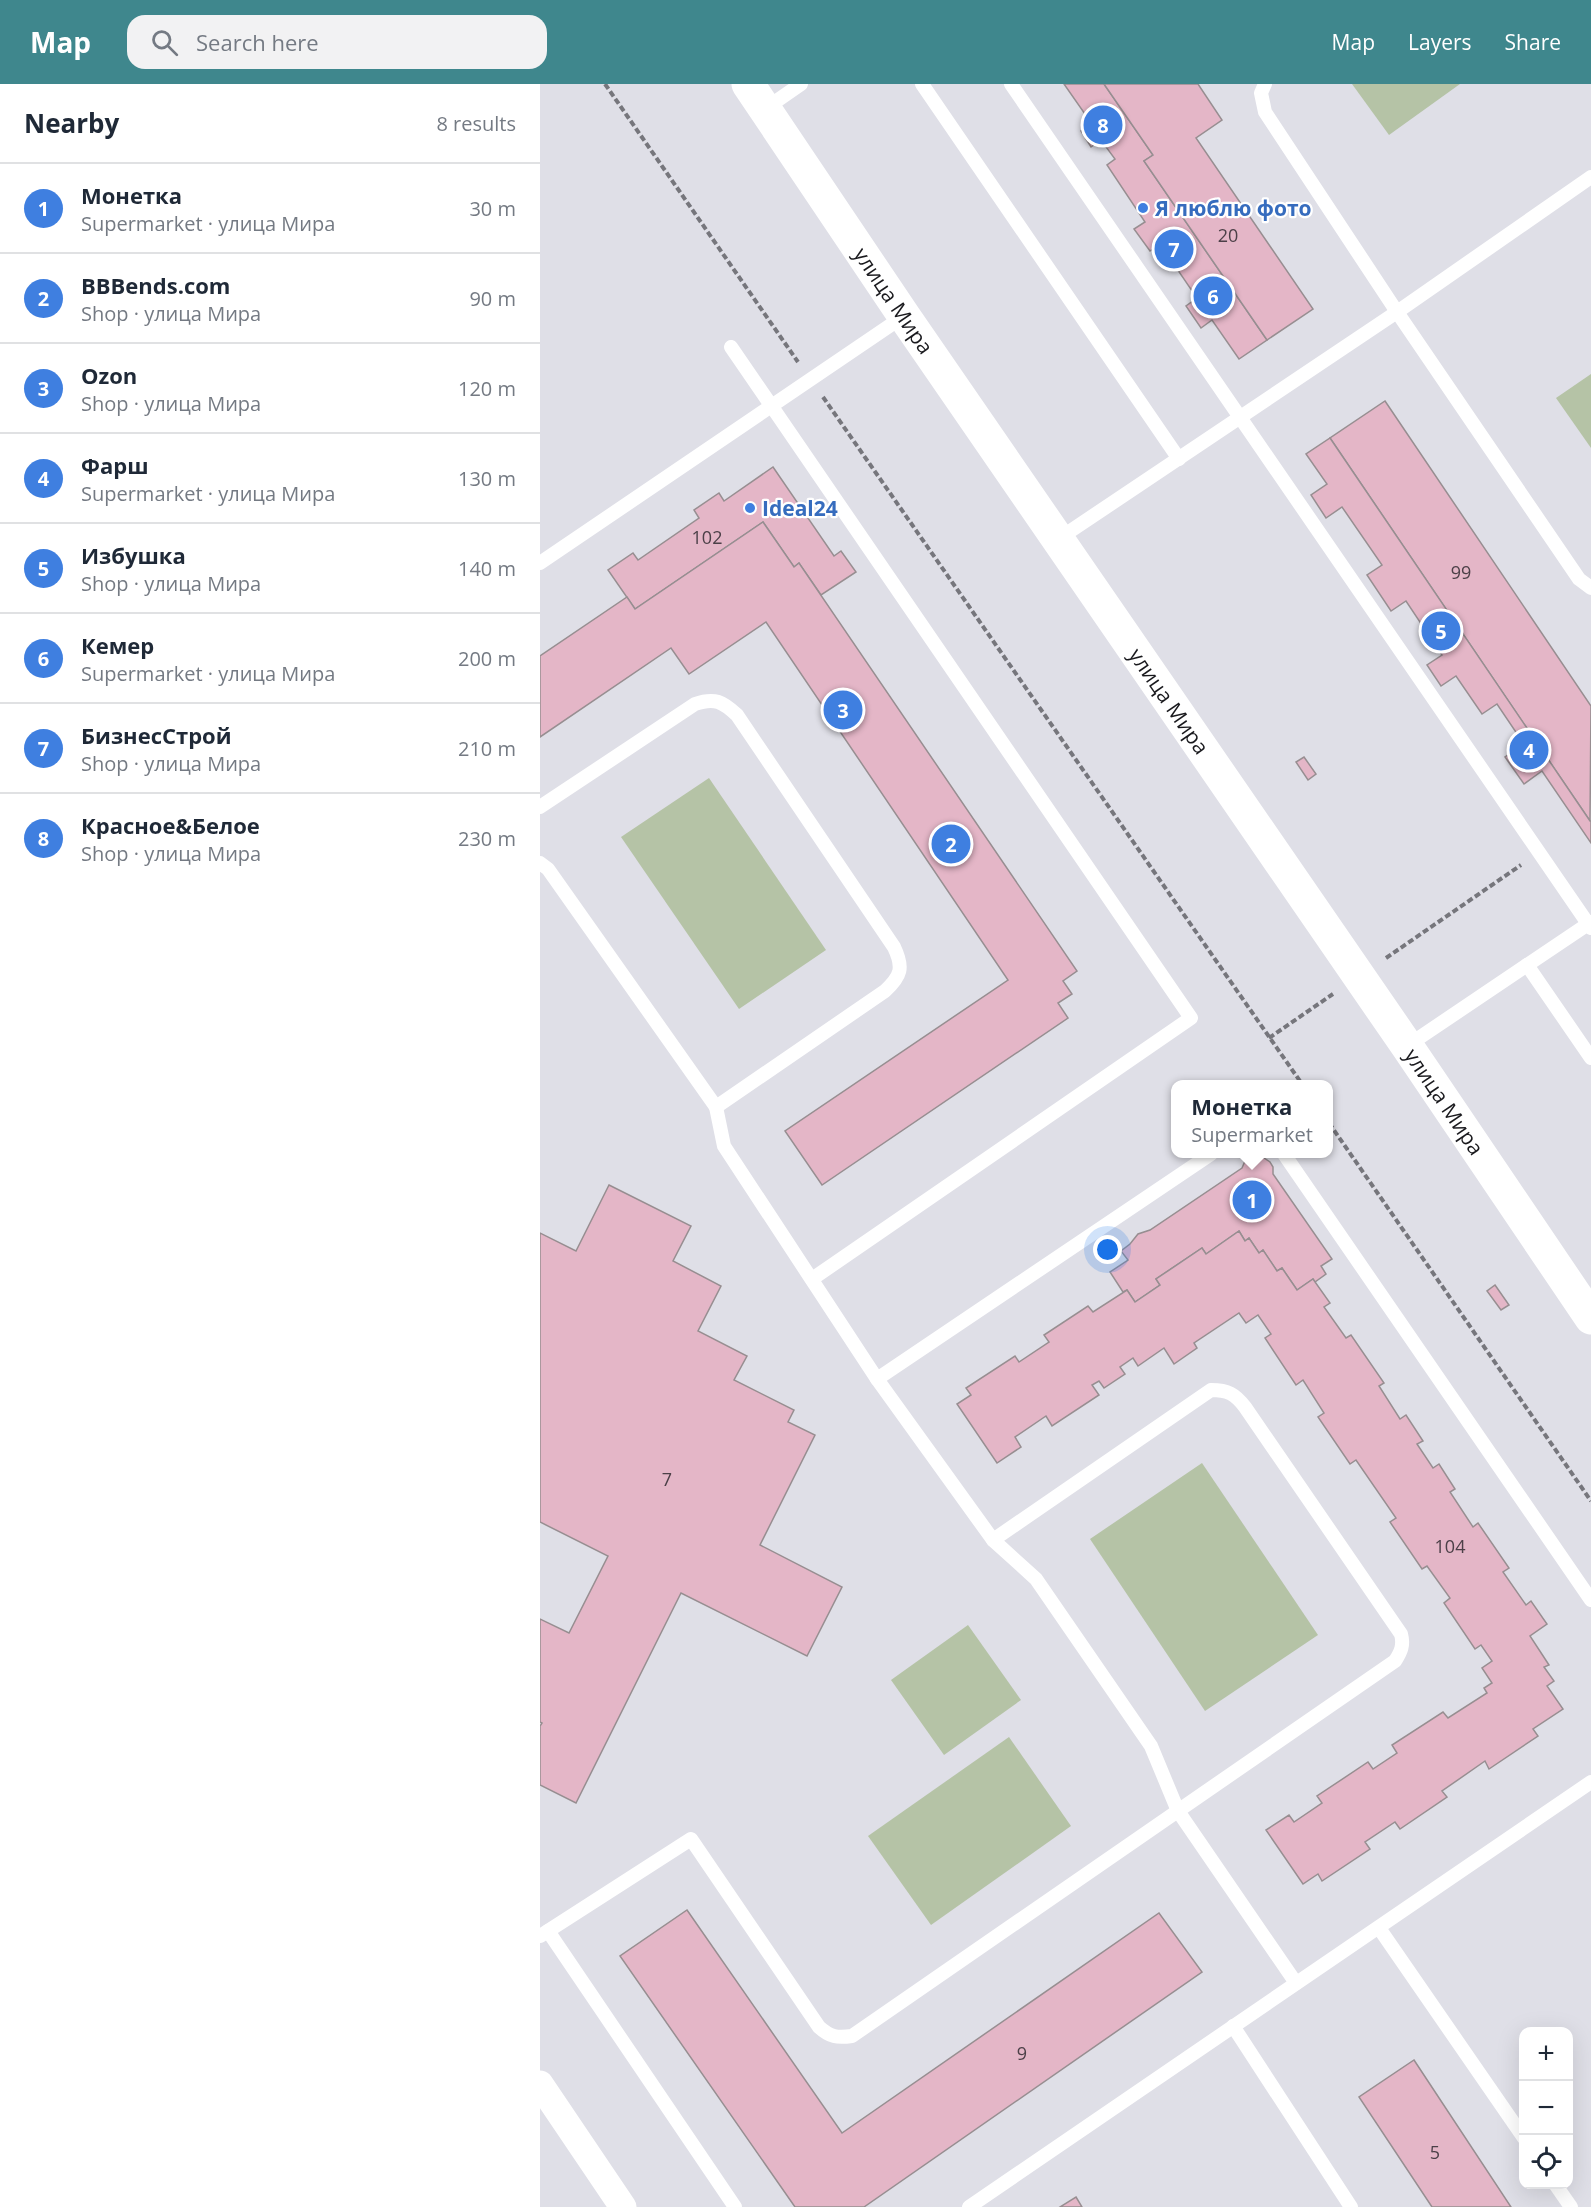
<!DOCTYPE html>
<meta charset="utf-8">
<style>
:root{--surface:#fff;--page:#f2f2f3;--text:#1f2937;--muted:#747a83;--line:#e0e1e3;--accent:#3f878d}
body{margin:0;font-family:"Open Sans",sans-serif;background:var(--page);color:var(--text)}
.controls{position:absolute;right:18px;bottom:18px;display:grid;overflow:hidden;border-radius:12px;box-shadow:0 6px 24px #0002}
.controls button{width:54px;height:54px;display:grid;place-items:center;padding:0;border:0;border-bottom:2px solid var(--line);background:var(--surface);color:var(--text);font:30px sans-serif}
.you{position:absolute;left:568px;top:1166px;width:21px;height:21px;margin:-15px;border:4px solid #fff;border-radius:50%;background:#1a73e8;box-shadow:0 0 0 9px #1a73e833}
.badge{display:grid;place-items:center;width:39px;height:39px;border-radius:50%;background:var(--accent);color:#fff;font-size:20px;font-weight:700}
.pin{position:absolute;translate:-50% -50%;border:3px solid #fff;box-shadow:0 2px 6px #0006}
.popup{position:absolute;left:631px;top:996px;width:162px;height:78px;box-sizing:border-box;display:grid;place-content:center;border-radius:12px;background:var(--surface);filter:drop-shadow(0 2px 4px #0005);font-size:20px;white-space:nowrap;color:var(--muted)}
.popup b{font-size:22px;color:var(--text)}
.popup::after{content:'';position:absolute;left:50%;top:100%;margin-left:-12px;border:12px solid transparent;border-top-color:var(--surface)}
.list{margin:0;padding:0;list-style:none}
h2{display:flex;justify-content:space-between;align-items:center;height:78px;margin:0;padding:0 24px;font-size:26px}
h2 small{font-size:20px;font-weight:400;color:var(--muted)}
.list li{display:grid;grid-template-columns:39px 1fr auto;gap:18px;align-items:center;box-sizing:border-box;height:90px;padding:0 24px;border-top:2px solid var(--line)}
.list b{display:block;font-size:22px;white-space:nowrap}
.list p{margin:0;font-size:20px;white-space:nowrap;color:var(--muted)}
.list em{font-size:20px;font-style:normal;color:var(--muted)}
.icon{flex:none;width:33px;height:33px;fill:none;stroke:currentColor;stroke-width:2;stroke-linecap:round;stroke-linejoin:round}
.map{position:relative;flex:none;width:1051px;height:2123px;overflow:hidden}
header{display:flex;align-items:center;gap:36px;box-sizing:border-box;height:84px;padding:0 30px;background:var(--accent);color:#fff}
header strong{font-size:28px}
nav{display:flex;gap:33px;margin-inline-start:auto;font-size:21px}
.search{width:420px;height:54px;background:var(--page);display:flex;align-items:center;gap:15px;box-sizing:border-box;padding:0 21px;border-radius:18px;color:var(--muted);font-size:22px}
main{display:flex}
aside{flex:1;background:var(--surface)}
.map>svg:first-child{display:block}
.green{fill:#b5c3a6}
.building{fill:#e4b6c7;stroke:#978e91;stroke-width:1.5}
.lines{fill:none;stroke-linecap:round;stroke-linejoin:round}
.path{stroke:#76767c;stroke-width:4;stroke-dasharray:6 3;stroke-linecap:butt}
.lane{stroke:#fff;stroke-width:14}
.street{stroke:#fff;stroke-width:27}
.primary{stroke:#fff;stroke-width:33}
.shop-dot{fill:#3f7fe0;stroke:#fff;stroke-width:2}
.labels{text-anchor:middle;dominant-baseline:central;stroke-width:4.5;stroke-linejoin:round;paint-order:stroke}
.number-label{font-size:18px;fill:#4c4048}
.shop-label{font-size:21px;font-weight:bold;fill:#366cbe;stroke:#fff;text-anchor:start}
.street-label{font-size:21px;fill:#19191d;stroke:#fff}
</style>
<header>
<strong>Map</strong>
<div class="search"><svg class="icon" aria-label="search" viewBox="0 0 24 24"><circle cx="10" cy="10" r="6"/><path d="M15 15l6 6"/></svg>Search here</div>
<nav><a>Map</a><a>Layers</a><a>Share</a></nav>
</header>
<main>
<aside>
<h2>Nearby<small>8 results</small></h2>
<ul class="list">
<li><span class="badge" style="background:#3f7fe0">1</span><div><b>Монетка</b><p>Supermarket · улица Мира</p></div><em>30 m</em></li>
<li><span class="badge" style="background:#3f7fe0">2</span><div><b>BBBends.com</b><p>Shop · улица Мира</p></div><em>90 m</em></li>
<li><span class="badge" style="background:#3f7fe0">3</span><div><b>Ozon</b><p>Shop · улица Мира</p></div><em>120 m</em></li>
<li><span class="badge" style="background:#3f7fe0">4</span><div><b>Фарш</b><p>Supermarket · улица Мира</p></div><em>130 m</em></li>
<li><span class="badge" style="background:#3f7fe0">5</span><div><b>Избушка</b><p>Shop · улица Мира</p></div><em>140 m</em></li>
<li><span class="badge" style="background:#3f7fe0">6</span><div><b>Кемер</b><p>Supermarket · улица Мира</p></div><em>200 m</em></li>
<li><span class="badge" style="background:#3f7fe0">7</span><div><b>БизнесСтрой</b><p>Shop · улица Мира</p></div><em>210 m</em></li>
<li><span class="badge" style="background:#3f7fe0">8</span><div><b>Красное&amp;Белое</b><p>Shop · улица Мира</p></div><em>230 m</em></li>
</ul>
</aside>
<div class="map">
<svg width="1051" height="2123" viewBox="0 0 1051 2123">
<rect width="100%" height="100%" fill="#dfdfe7"/>
<g class="green">
<polygon points="812,0 920,0 849,51"/>
<polygon points="1051,290 1051,364 1016,314"/>
<polygon points="169,694 286,866 199,925 81,753"/>
<polygon points="662,1379 778,1551 665,1627 550,1455"/>
<polygon points="428,1541 481,1616 404,1671 351,1596"/>
<polygon points="469,1653 531,1742 391,1841 328,1752"/>
</g>
<g class="building">
<polygon points="524,0 564,0 613,71 604,77 727,256 699,275 672,236 661,244 646,222 657,214 620,160 610,167 594,145 605,138 567,81 575,75 561,56 551,63 541,47 552,40"/>
<polygon points="564,0 658,0 682,36 656,54 773,225 727,256 604,77 613,71"/>
<polygon points="845,317 1051,622 1050,737 790,354"/>
<polygon points="790,354 1050,737 1051,737 1051,759 1002,687 984,700 965,673 984,660 957,620 942,630 916,592 901,602 887,581 902,571 866,517 851,527 827,491 842,481 802,423 786,434 771,411 787,400 766,370"/>
<polygon points="233,383 294,472 301,467 316,488 281,511 259,479 254,483 223,438 95,525 68,486 93,469 98,476 159,434 154,426 179,409 184,417"/>
<polygon points="223,438 254,483 259,479 537,887 523,897 532,910 518,919 528,934 282,1101 245,1047 468,896 226,538 149,590 131,564 0,653 0,572 87,513 95,525"/>
<polygon points="764,673 776,690 768,696 756,678"/>
<polygon points="712,1072 721,1072 730,1078 733,1083 733,1090 792,1175 781,1182 786,1190 775,1198 773,1195 757,1206 742,1184 737,1187 723,1166 719,1169 709,1154 705,1157 699,1147 666,1170 662,1164 616,1195 620,1201 595,1218 587,1206 583,1208 570,1188 588,1176 581,1167 590,1160 598,1150 610,1146 702,1084 705,1077"/>
<polygon points="69,1101 151,1142 133,1177 181,1202 158,1247 207,1272 194,1296 254,1326 248,1338 275,1351 220,1461 302,1503 267,1572 141,1509 36,1719 0,1701 0,1642 2,1639 0,1638 0,1535 29,1549 68,1472 0,1438 0,1149 36,1167"/>
<polygon points="699,1147 705,1157 709,1154 719,1169 723,1166 737,1187 742,1184 757,1206 773,1195 790,1219 784,1223 806,1254 811,1251 844,1299 839,1302 860,1335 866,1331 883,1357 877,1360 893,1384 899,1380 915,1405 910,1408 933,1443 938,1439 969,1484 963,1488 986,1521 991,1517 1007,1540 990,1552 1009,1581 1004,1583 1014,1597 1007,1602 1023,1625 993,1645 998,1652 949,1685 945,1677 902,1707 907,1713 860,1745 855,1738 825,1758 830,1765 782,1797 778,1790 763,1800 726,1746 749,1731 754,1738 782,1719 777,1712 828,1678 833,1685 857,1669 852,1661 903,1628 908,1634 947,1609 944,1604 952,1599 942,1584 952,1577 941,1561 935,1565 904,1519 910,1514 887,1482 882,1485 850,1438 856,1434 816,1376 810,1380 778,1333 784,1329 763,1296 756,1301 725,1254 731,1250 718,1231 706,1239 699,1229 654,1259 657,1264 634,1280 624,1264 598,1282 593,1274 580,1283 585,1290 564,1304 559,1297 552,1301 559,1311 512,1342 506,1332 475,1353 481,1363 457,1379 417,1320 431,1311 426,1304 475,1272 479,1278 509,1258 504,1251 548,1222 553,1228 587,1206 595,1218 620,1201 616,1195 662,1164 666,1170"/>
<polygon points="955,1201 969,1221 961,1226 947,1207"/>
<polygon points="147,1826 302,2049 619,1829 662,1888 324,2123 255,2123 80,1872"/>
<polygon points="874,1976 971,2123 892,2123 819,2013"/>
<polygon points="536,2113 542,2123 520,2123"/>
</g>
<g class="lines">
<g class="path">
<polyline points="65,0 258,278"/>
<polyline points="283,313 762,1000"/>
<polyline points="846,874 981,781"/>
<polyline points="729,954 793,910"/>
<polyline points="789,1039 1051,1417"/>
</g>
<g class="lane">
<polyline points="382,0 639,375"/>
<polyline points="471,0 1051,844"/>
<polyline points="725,0 721,9 725,28 857,228 1039,495 1051,504"/>
<polyline points="225,25 261,0"/>
<polyline points="191,263 651,934 272,1195"/>
<polyline points="517,456 857,228 1051,93"/>
<polyline points="0,479 364,232"/>
<path d="M 0,723 L 155,620 C 175,613 183,618 197,631 L 354,863 C 364,884 361,892 345,907 L 176,1023 L 8,785 L 0,779"/>
<polyline points="987,881 1051,974"/>
<polyline points="867,962 1051,838"/>
<polyline points="176,1023 184,1062 337,1295 453,1456 496,1495 611,1662 638,1727 756,1899"/>
<polyline points="744,1070 1051,1516"/>
<polyline points="337,1295 671,1070"/>
<polyline points="839,1844 984,2054"/>
<polyline points="8,1847 195,2123"/>
<path d="M 0,1852 L 151,1755 L 279,1943 C 290,1953 297,1954 312,1952 L 855,1577 C 861,1568 864,1561 861,1550 L 705,1323 C 695,1310 688,1306 671,1306 L 453,1456"/>
<polyline points="693,1942 811,2123"/>
<polyline points="1015,2100 1031,2123"/>
<polyline points="429,2123 1051,1698"/>
</g>
<polyline class="street" points="0,2000 83,2123"/>
<path class="primary" id="s1" d="M 208,0 L 364,232 L 867,962 L 1051,1234"/>
</g>
<g class="shop-dot">
<circle cx="603" cy="124" r="6"/>
<circle cx="210" cy="424" r="6"/>
</g>
<g class="labels">
<g class="number-label">
<text x="688" y="151">20</text>
<text x="167" y="453">102</text>
<text x="921" y="488">99</text>
<text x="127" y="1395">7</text>
<text x="910" y="1462">104</text>
<text x="482" y="1969">9</text>
<text x="895" y="2068">5</text>
</g>
<g class="shop-label">
<text x="615" y="124">Я люблю фото</text>
<text x="222" y="424">Ideal24</text>
</g>
<g class="street-label">
<text stroke="none"><textPath href="#s1" startOffset="261">улица Мира</textPath></text>
<text stroke="none"><textPath href="#s1" startOffset="747">улица Мира</textPath></text>
<text stroke="none"><textPath href="#s1" startOffset="1233">улица Мира</textPath></text>
</g>
</g>
</svg>
<div class="controls">
<button>+</button>
<button>−</button>
<button><svg class="icon" aria-label="locate" viewBox="0 0 24 24"><circle cx="12" cy="12" r="6"/><path d="M12 2v4M12 18v4M2 12h4M18 12h4"/></svg></button>
</div>
<div class="you"></div>
<div class="pin badge" style="left:712px;top:1116px;background:#3f7fe0">1</div>
<div class="popup"><b>Монетка</b>Supermarket</div>
<div class="pin badge" style="left:411px;top:760px;background:#3f7fe0">2</div>
<div class="pin badge" style="left:303px;top:626px;background:#3f7fe0">3</div>
<div class="pin badge" style="left:989px;top:666px;background:#3f7fe0">4</div>
<div class="pin badge" style="left:901px;top:547px;background:#3f7fe0">5</div>
<div class="pin badge" style="left:673px;top:212px;background:#3f7fe0">6</div>
<div class="pin badge" style="left:634px;top:165px;background:#3f7fe0">7</div>
<div class="pin badge" style="left:563px;top:41px;background:#3f7fe0">8</div>
</div>
</main>
